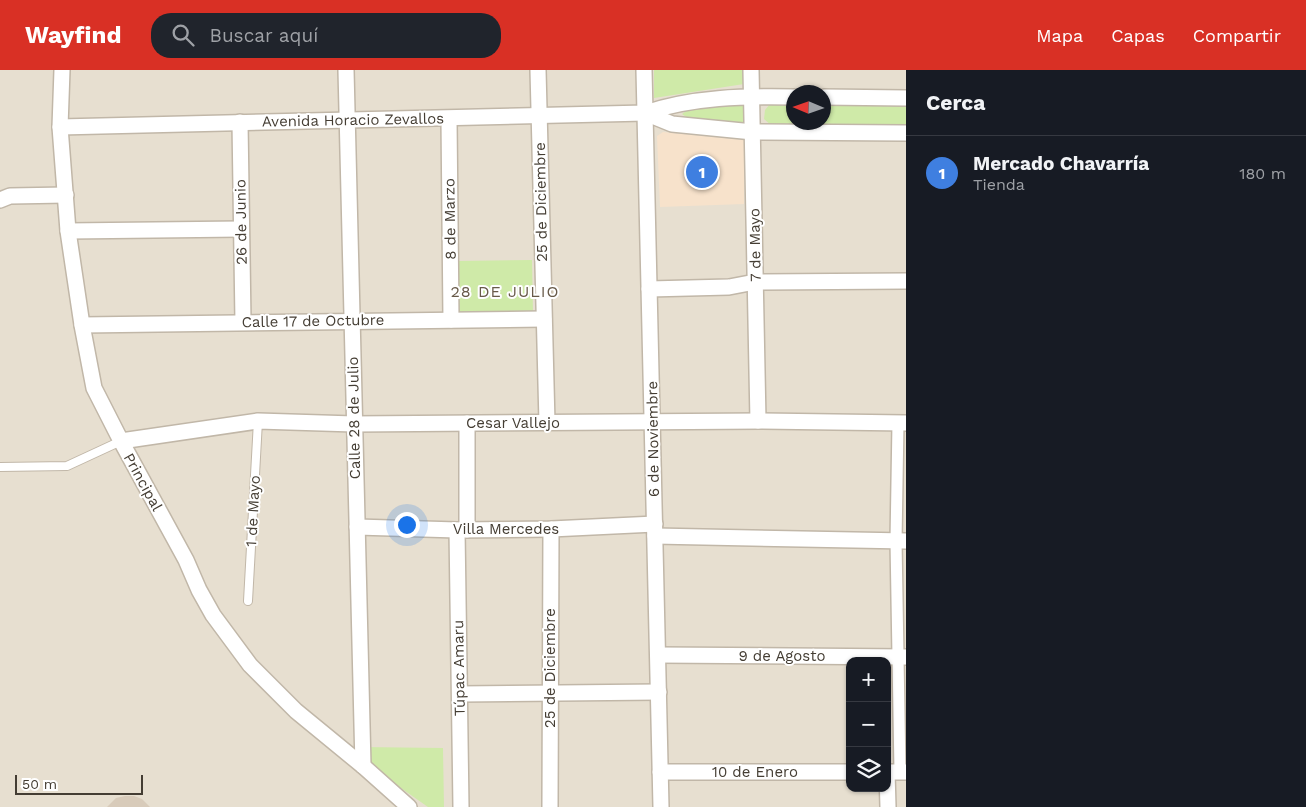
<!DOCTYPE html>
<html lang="es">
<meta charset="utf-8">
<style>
:root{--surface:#171b24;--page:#20242c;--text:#f1f3f6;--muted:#9ea1a6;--line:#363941;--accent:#d93025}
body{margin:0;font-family:"Work Sans",sans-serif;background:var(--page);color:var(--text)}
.controls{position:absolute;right:15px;bottom:15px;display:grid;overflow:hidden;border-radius:10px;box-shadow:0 1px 4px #0004}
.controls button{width:45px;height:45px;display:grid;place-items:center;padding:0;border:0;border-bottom:1px solid var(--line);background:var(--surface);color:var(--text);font:25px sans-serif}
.compass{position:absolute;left:786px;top:15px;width:45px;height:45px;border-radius:50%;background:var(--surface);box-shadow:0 1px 4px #0004;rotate:272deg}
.scale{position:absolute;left:15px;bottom:12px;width:128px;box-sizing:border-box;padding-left:5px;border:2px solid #443d33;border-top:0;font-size:14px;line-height:18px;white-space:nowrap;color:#443d33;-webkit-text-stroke:4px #fff;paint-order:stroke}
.you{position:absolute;left:406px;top:454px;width:18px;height:18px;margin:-12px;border:4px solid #fff;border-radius:50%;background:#1a73e8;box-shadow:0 0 0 8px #1a73e833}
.badge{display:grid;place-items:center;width:32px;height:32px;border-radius:50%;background:var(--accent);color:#fff;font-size:16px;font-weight:700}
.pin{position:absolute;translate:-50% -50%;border:2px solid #fff;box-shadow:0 1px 5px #0006}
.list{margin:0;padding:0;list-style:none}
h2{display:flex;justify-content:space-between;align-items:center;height:65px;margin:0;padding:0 20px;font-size:21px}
h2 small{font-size:16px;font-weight:400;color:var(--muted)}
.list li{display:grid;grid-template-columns:32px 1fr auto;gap:15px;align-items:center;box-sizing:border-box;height:75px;padding:0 20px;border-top:1px solid var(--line)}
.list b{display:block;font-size:19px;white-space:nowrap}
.list p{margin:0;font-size:16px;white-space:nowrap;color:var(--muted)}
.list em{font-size:16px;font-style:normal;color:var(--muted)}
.icon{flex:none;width:28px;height:28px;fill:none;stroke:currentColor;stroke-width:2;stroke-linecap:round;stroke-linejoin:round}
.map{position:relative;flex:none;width:906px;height:737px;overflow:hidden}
header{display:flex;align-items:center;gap:30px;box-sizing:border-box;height:70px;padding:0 25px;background:var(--accent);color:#fff}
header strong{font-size:24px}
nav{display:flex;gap:28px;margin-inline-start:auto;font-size:18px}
.search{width:350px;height:45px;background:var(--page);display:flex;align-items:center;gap:12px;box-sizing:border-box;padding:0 18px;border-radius:20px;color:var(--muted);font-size:19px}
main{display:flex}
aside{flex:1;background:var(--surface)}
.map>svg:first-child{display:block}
.residential{fill:#e7dfd0;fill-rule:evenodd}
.commercial{fill:#f7e2cb}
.green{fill:#cfeaa8}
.building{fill:#d8cbba}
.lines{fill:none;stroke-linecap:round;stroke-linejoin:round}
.service-casing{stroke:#c1b7a8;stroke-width:10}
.pedestrian-casing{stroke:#c1b7a8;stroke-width:14}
.minor-casing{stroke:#c1b7a8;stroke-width:18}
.service{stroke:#fff;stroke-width:8}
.pedestrian{stroke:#fff;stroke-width:11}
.minor{stroke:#fff;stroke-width:15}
.labels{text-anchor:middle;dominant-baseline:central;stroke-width:4;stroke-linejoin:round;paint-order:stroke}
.street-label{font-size:15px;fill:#443d33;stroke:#fff}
.neighbourhood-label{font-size:16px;letter-spacing:1px;fill:#685a49;stroke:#fff}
</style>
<header>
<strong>Wayfind</strong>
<div class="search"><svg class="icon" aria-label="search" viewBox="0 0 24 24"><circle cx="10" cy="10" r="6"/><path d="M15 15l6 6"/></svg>Buscar aquí</div>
<nav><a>Mapa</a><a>Capas</a><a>Compartir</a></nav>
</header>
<main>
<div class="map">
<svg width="906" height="737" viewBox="0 0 906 737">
<rect width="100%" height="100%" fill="#f3ede3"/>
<path class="residential" d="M 0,0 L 906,0 L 906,737 L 0,737 ZM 794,22 L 824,22 L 824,52 L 794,52 ZM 850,591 L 887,591 L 887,718 L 850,718 Z"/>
<polygon class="commercial" points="663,62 745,70 744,134 660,137 657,66"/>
<g class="green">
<polygon points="654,0 743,0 744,14 654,28"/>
<polygon points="749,32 748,55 689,49 682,44 689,39"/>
<polygon points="770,34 793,34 794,52 824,52 824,34 906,35 906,56 771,55 764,49 765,40"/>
<polygon points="532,190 533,243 459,245 457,191"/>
<polygon points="360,677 443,678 444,737 428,737 398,716 358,685"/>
</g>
<polygon class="building" points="125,726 134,726 142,729 150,737 107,737 116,728"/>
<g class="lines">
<defs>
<g id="service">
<polyline points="0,397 67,396 121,371"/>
<polyline points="248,531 258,351"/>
</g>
<polyline id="pedestrian" points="898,353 896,471 900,702"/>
<g id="minor">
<polyline points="62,0 60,57 68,161 82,255 94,318 121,371 186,490 199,520 213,545 250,595 296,641 363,696 409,737"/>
<polyline points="346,0 363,696"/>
<polyline points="538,0 547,353"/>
<polyline points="644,0 661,737"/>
<polyline points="751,0 758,351"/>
<polyline points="824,27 906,28"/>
<polyline points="645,43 672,54 753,62 906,63"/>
<polyline points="449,49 451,250"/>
<polyline points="240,52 243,252"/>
<path d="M 60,57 L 645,43 C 692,27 744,26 794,27"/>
<polyline points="0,130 10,126 66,125"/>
<polyline points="68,161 241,159"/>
<polyline points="649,219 729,217 755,212 906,211"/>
<polyline points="82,255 544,249"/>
<polyline points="121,371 258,351 354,354 762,351 906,353"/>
<polyline points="357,457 457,460 551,459 655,454"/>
<polyline points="457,460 461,737"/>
<polyline points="467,460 467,353"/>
<polyline points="655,466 906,471"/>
<polyline points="658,585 906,587"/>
<polyline points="460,624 659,622"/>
<polyline points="660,702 850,702"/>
<polyline points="550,737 551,459"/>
<polyline points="888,737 887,702 906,702"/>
</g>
</defs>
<use href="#service" class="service-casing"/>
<use href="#pedestrian" class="pedestrian-casing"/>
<use href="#minor" class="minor-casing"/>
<use href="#service" class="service"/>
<use href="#pedestrian" class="pedestrian"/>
<use href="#minor" class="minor"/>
</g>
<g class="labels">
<g class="street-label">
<text transform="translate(353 50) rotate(-1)">Avenida Horacio Zevallos</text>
<text transform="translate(541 132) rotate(-91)">25 de Diciembre</text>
<text transform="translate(450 149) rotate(-91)">8 de Marzo</text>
<text transform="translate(241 152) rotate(-91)">26 de Junio</text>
<text transform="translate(755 175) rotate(-91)">7 de Mayo</text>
<text transform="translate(313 251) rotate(-1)">Calle 17 de Octubre</text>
<text transform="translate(354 348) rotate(-91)">Calle 28 de Julio</text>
<text x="513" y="353">Cesar Vallejo</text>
<text transform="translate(653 369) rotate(-91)">6 de Noviembre</text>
<text transform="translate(143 412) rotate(61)">Principal</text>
<text transform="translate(253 441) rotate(-87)">1 de Mayo</text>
<text x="506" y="459">Villa Mercedes</text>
<text x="782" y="586">9 de Agosto</text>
<text transform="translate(459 598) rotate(-91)">Túpac Amaru</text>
<text transform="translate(550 598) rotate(-90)">25 de Diciembre</text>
<text x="755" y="702">10 de Enero</text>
</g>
<g class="neighbourhood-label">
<text x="505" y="221">28 DE JULIO</text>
</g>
</g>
</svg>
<div class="controls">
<button>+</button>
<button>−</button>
<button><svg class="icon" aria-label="layers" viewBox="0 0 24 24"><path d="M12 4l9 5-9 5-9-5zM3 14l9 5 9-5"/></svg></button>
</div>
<svg class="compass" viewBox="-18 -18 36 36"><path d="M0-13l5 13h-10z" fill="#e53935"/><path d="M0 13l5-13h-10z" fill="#9ea1a6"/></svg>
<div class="scale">50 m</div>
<div class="you"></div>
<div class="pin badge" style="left:702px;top:102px;background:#3f7fe0">1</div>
</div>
<aside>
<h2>Cerca<small></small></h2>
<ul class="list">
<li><span class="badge" style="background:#3f7fe0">1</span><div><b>Mercado Chavarría</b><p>Tienda</p></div><em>180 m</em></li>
</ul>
</aside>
</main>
